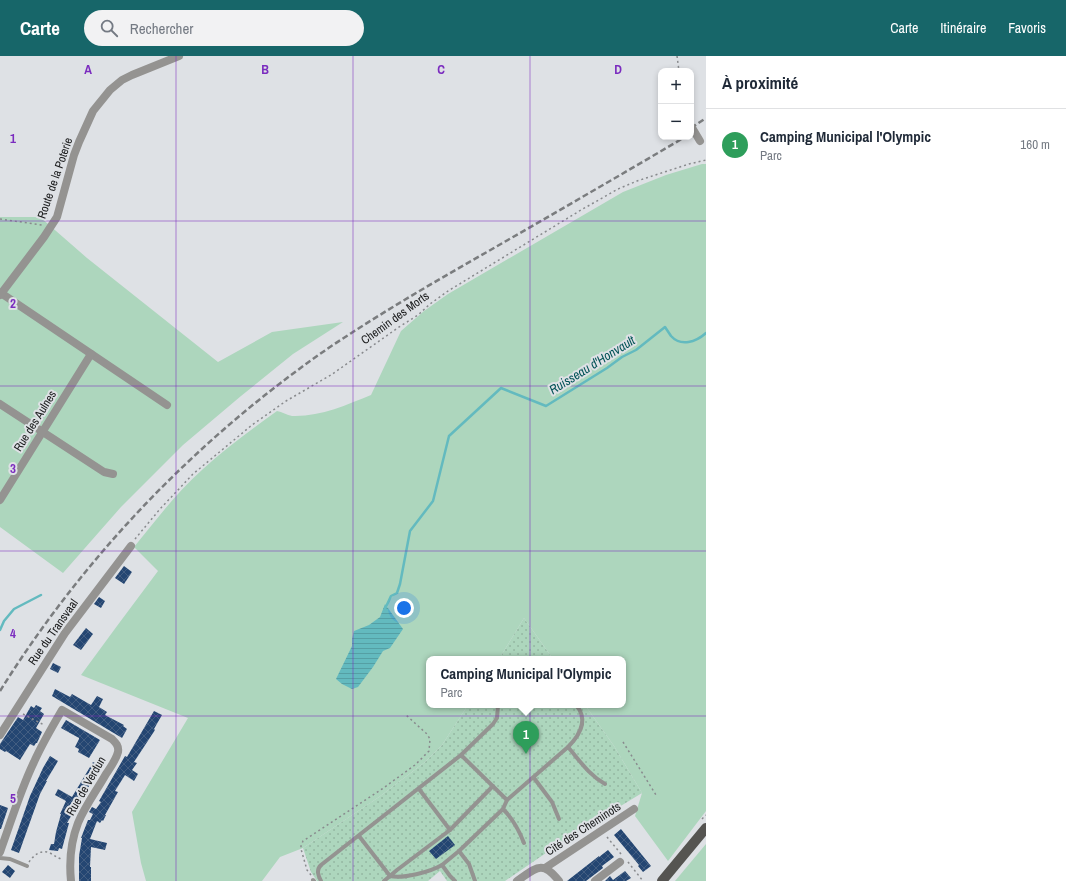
<!DOCTYPE html>
<html lang="fr">
<meta charset="utf-8">
<style>
:root{--surface:#fff;--page:#f2f2f3;--text:#1f2937;--muted:#747a83;--line:#e0e1e3;--accent:#176669}
body{margin:0;font-family:"Archivo Narrow",sans-serif;background:var(--page);color:var(--text)}
.controls{position:absolute;right:12px;top:12px;display:grid;overflow:hidden;border-radius:8px;box-shadow:0 2px 6px #0003}
.controls button{width:36px;height:36px;display:grid;place-items:center;padding:0;border:0;border-bottom:1px solid var(--line);background:var(--surface);color:var(--text);font:20px sans-serif}
.you{position:absolute;left:404px;top:552px;width:14px;height:14px;margin:-10px;border:3px solid #fff;border-radius:50%;background:#1a73e8;box-shadow:0 0 0 6px #1a73e833}
.badge{display:grid;place-items:center;width:26px;height:26px;border-radius:50%;background:var(--accent);color:#fff;font-size:13px;font-weight:700}
.pin{position:absolute;translate:-50% -33px;filter:drop-shadow(0 1px 2px #0008)}
.pin::after{content:'';position:absolute;top:21px;width:14px;height:12px;background:inherit;clip-path:polygon(0 0,100% 0,50% 100%)}
.popup{position:absolute;left:426px;top:600px;width:200px;height:52px;box-sizing:border-box;display:grid;place-content:center;border-radius:8px;background:var(--surface);filter:drop-shadow(0 1px 3px #0005);font-size:13px;white-space:nowrap;color:var(--muted)}
.popup b{font-size:15px;color:var(--text)}
.popup::after{content:'';position:absolute;left:50%;top:100%;margin-left:-8px;border:8px solid transparent;border-top-color:var(--surface)}
.list{margin:0;padding:0;list-style:none}
h2{display:flex;justify-content:space-between;align-items:center;height:52px;margin:0;padding:0 16px;font-size:17px}
h2 small{font-size:13px;font-weight:400;color:var(--muted)}
.list li{display:grid;grid-template-columns:26px 1fr auto;gap:12px;align-items:center;box-sizing:border-box;height:72px;padding:0 16px;border-top:1px solid var(--line)}
.list b{display:block;font-size:15px;white-space:nowrap}
.list p{margin:0;font-size:13px;white-space:nowrap;color:var(--muted)}
.list em{font-size:13px;font-style:normal;color:var(--muted)}
.icon{flex:none;width:22px;height:22px;fill:none;stroke:currentColor;stroke-width:2;stroke-linecap:round;stroke-linejoin:round}
.map{position:relative;flex:none;width:706px;height:825px;overflow:hidden}
header{display:flex;align-items:center;gap:24px;box-sizing:border-box;height:56px;padding:0 20px;background:var(--accent);color:#fff}
header strong{font-size:19px}
nav{display:flex;gap:22px;margin-inline-start:auto;font-size:14px}
.search{width:280px;height:36px;background:var(--page);display:flex;align-items:center;gap:10px;box-sizing:border-box;padding:0 14px;border-radius:22px;color:var(--muted);font-size:15px}
main{display:flex}
aside{flex:1;background:var(--surface)}
.map>svg:first-child{display:block}
.grass{fill:#add6bd}
.park{fill:url(#park-dots)}
.water{fill:url(#water-rules)}
.lines{fill:none;stroke-linecap:round;stroke-linejoin:round}
.stream{stroke:#63babf;stroke-width:2.5}
.building{fill:url(#building-cross-hatch)}
.path{stroke:#888a8d;stroke-width:1.5;stroke-dasharray:2 3;stroke-linecap:butt}
.lane{stroke:#949391;stroke-width:4}
.street{stroke:#949391;stroke-width:8}
.primary{stroke:#555451;stroke-width:10}
.rail{stroke:#7a7c7e;stroke-width:2.5;stroke-dasharray:6 3;stroke-linecap:butt}
.street-bridge{stroke:#949391;stroke-width:8}
.grid{fill:none;stroke:#7b2cbf;stroke-width:1;stroke-opacity:0.55}
.labels{text-anchor:middle;dominant-baseline:central;stroke-width:4;stroke-linejoin:round;paint-order:stroke}
.street-label{font-size:12px;fill:#1a1b1c;stroke:#dee1e5}
.water-label{font-size:13px;font-style:italic;fill:#005256;stroke:#dee1e5}
.grid-label{font-size:13px;text-anchor:middle;font-weight:bold;fill:#7b2cbf;stroke:#dee1e5;stroke-width:4;stroke-linejoin:round;paint-order:stroke}
</style>
<header>
<strong>Carte</strong>
<div class="search"><svg class="icon" aria-label="search" viewBox="0 0 24 24"><circle cx="10" cy="10" r="6"/><path d="M15 15l6 6"/></svg>Rechercher</div>
<nav><a>Carte</a><a>Itinéraire</a><a>Favoris</a></nav>
</header>
<main>
<div class="map">
<svg width="706" height="825" viewBox="0 0 706 825">
<defs>
<pattern id="park-dots" width="8" height="8" patternUnits="userSpaceOnUse"><rect width="8" height="8" fill="#add6bd"/><path d="M2 2h.1M6 6h.1" fill="none" stroke="#94b7a2" stroke-width="1.8" stroke-linecap="round"/></pattern>
<pattern id="water-rules" width="6" height="5" patternUnits="userSpaceOnUse"><rect width="6" height="5" fill="#63babf"/><path d="M0 2.5h6" fill="none" stroke="#559fa4"/></pattern>
<pattern id="building-cross-hatch" width="8" height="8" patternUnits="userSpaceOnUse"><rect width="8" height="8" fill="#244672"/><path d="M0 0l8 8M0 8l8-8" fill="none" stroke="#425d81"/></pattern>
</defs>
<rect width="100%" height="100%" fill="#dee1e5"/>
<g class="grass">
<path d="M 702,108 L 706,108 L 706,755 L 668,805 L 635,760 L 642,737 L 614,690 L 585,649 L 623,649 L 623,603 L 553,603 L 524,562 L 499,603 L 429,603 L 429,649 L 468,649 L 442,689 L 425,706 L 379,741 L 303,792 L 280,801 L 262,825 L 146,825 L 141,807 L 132,756 L 188,662 L 81,619 L 117,570 L 158,515 L 134,491 C 156,464 177,436 203,413 C 226,392 252,373 277,355 C 282,356 287,359 292,360 C 320,361 346,349 371,339 L 401,275 L 424,255 L 448,238 L 623,136 L 666,119 Z"/>
<polygon points="0,161 40,161 87,202 218,306 272,276 343,266 293,298 241,340 183,389 121,451 63,517 0,471"/>
<polygon points="706,788 706,825 675,825"/>
</g>
<g class="park">
<polygon points="524,562 553,603 499,603"/>
<polygon points="468,649 585,649 614,690 642,737 565,784 505,825 447,825 440,815 428,825 317,825 311,816 303,792 379,741 425,706 442,689"/>
</g>
<polygon class="water" points="385,548 403,573 390,592 383,595 373,611 358,631 352,633 342,628 336,623 352,590 352,583 354,575 369,569 380,561"/>
<g class="lines">
<g class="stream">
<path d="M 385,553 L 391,540 L 397,537 L 400,528 L 410,475 L 433,445 L 449,380 L 501,332 L 546,350 L 607,312 L 622,301 L 636,294 L 665,271 C 667,274 669,277 671,280 C 681,291 696,286 706,277"/>
<polyline points="0,574 4,565 14,553 41,539"/>
</g>
</g>
<g class="building">
<polygon points="124,510 132,516 124,528 115,522"/>
<polygon points="99,541 105,545 101,552 94,548"/>
<polygon points="86,572 93,578 81,594 73,589"/>
<polygon points="53,607 61,611 58,617 50,613"/>
<polygon points="55,633 70,641 72,638 91,649 97,640 103,643 99,651 107,656 105,659 124,669 123,670 127,673 122,682 52,640"/>
<polygon points="36,649 42,652 40,655 44,658 36,672 42,676 37,687 36,687 34,690 30,688 20,704 6,695 5,696 0,693 0,688 18,661 23,664 31,650 34,652"/>
<polygon points="154,655 162,659 154,673 155,674 134,706 137,707 132,714 138,718 134,725 125,719 115,735 118,736 105,759 106,759 103,765 102,764 100,767 97,765 90,783 107,787 105,794 91,791 90,811 91,811 91,825 79,825 79,800 82,782 81,782 88,764 90,764 93,758 89,756 92,751 96,753 101,746 99,745 125,700 127,701"/>
<polygon points="66,664 100,684 89,702 78,696 79,693 75,691 79,683 79,682 61,672"/>
<polygon points="50,700 58,705 46,725 47,725 40,738 19,797 11,794 30,740 43,712"/>
<polygon points="93,706 101,710 67,767 69,767 62,793 59,792 58,795 49,794 51,788 54,788 56,776 61,758 60,758 66,745 55,739 58,733 72,741"/>
<polygon points="0,749 8,752 1,773 0,773"/>
<polygon points="621,773 651,810 643,816 638,810 639,809 614,779"/>
<polygon points="448,780 455,789 436,803 429,795"/>
<polygon points="608,794 614,801 602,810 603,812 586,825 567,825 599,800 599,801"/>
<polygon points="8,809 15,815 10,822 2,816"/>
<polygon points="625,815 631,822 626,825 605,825 610,820 613,824"/>
</g>
<g class="lines">
<g class="path">
<polyline points="677,0 679,15"/>
<polyline points="0,163 42,169"/>
<polyline points="135,483 160,453 193,418 252,369 286,345 331,319 399,271 418,259 430,248 448,235 581,154 618,133 637,125 689,108 706,104"/>
<polyline points="23,658 44,669"/>
<polyline points="623,686 656,739"/>
<polyline points="702,763 706,759"/>
<polyline points="607,781 621,798"/>
<path d="M 29,806 C 34,799 41,793 50,797 C 54,799 57,802 62,803"/>
<polyline points="628,806 643,825"/>
<polyline points="311,819 307,814 301,793 301,790 303,785 382,733 415,709 429,695 430,683 427,678 406,659"/>
</g>
<g class="lane">
<path d="M 568,691 C 580,679 589,664 576,649"/>
<polyline points="461,699 493,668 497,662 498,649"/>
<polyline points="534,722 552,746 559,763"/>
<polyline points="419,733 450,774"/>
<path d="M 503,753 C 513,763 519,774 524,787"/>
<path d="M 359,780 L 390,820 C 403,823 430,816 442,809 L 450,820 L 455,825"/>
<polyline points="0,802 10,803 27,810"/>
<polyline points="442,809 459,795"/>
<polyline points="313,824 314,825"/>
<path d="M 321,825 C 318,819 316,814 321,809 L 461,699 L 507,744"/>
<polyline points="384,825 397,814 450,774 493,730"/>
<path d="M 475,825 L 469,808 L 459,795 L 503,753 L 507,744 L 568,691 C 580,705 589,719 605,728"/>
</g>
<g class="street">
<polyline points="1,237 167,349"/>
<polyline points="0,239 44,181 57,161 74,99 79,86 93,55 110,34 122,24 132,19 179,0"/>
<polyline points="0,348 104,416 113,418"/>
<polyline points="0,444 91,298"/>
<polyline points="0,679 65,577 131,490"/>
<path d="M 0,796 C 11,766 20,735 34,706 C 42,688 52,671 62,654 L 112,683 C 116,687 119,690 118,696 C 116,704 110,712 106,718 C 97,734 85,750 78,767 C 71,785 69,805 71,825"/>
<polyline points="545,812 634,753"/>
<path d="M 517,825 C 536,812 542,803 559,825"/>
<polyline points="595,825 620,806"/>
</g>
<polyline class="primary" points="662,825 706,772"/>
<g class="rail">
<polyline points="691,72 706,62"/>
<path d="M 0,635 C 85,499 198,382 330,291 C 381,257 434,226 487,196 C 553,158 619,120 685,81"/>
</g>
<polyline class="street-bridge" points="691,70 700,85"/>
</g>
<path class="grid" d="M 176,0 L 176,825M 353,0 L 353,825M 530,0 L 530,825M 0,165 L 706,165M 0,330 L 706,330M 0,495 L 706,495M 0,660 L 706,660"/>
<g class="labels">
<g class="street-label">
<text transform="translate(55 122) rotate(-71)">Route de la Poterie</text>
<text transform="translate(395 262) rotate(-36)">Chemin des Morts</text>
<text transform="translate(35 365) rotate(-58)">Rue des Aulnes</text>
<text transform="translate(53 576) rotate(-55)">Rue du Transvaal</text>
<text transform="translate(86 730) rotate(-60)">Rue de Verdun</text>
<text transform="translate(583 773) rotate(-33)">Cité des Cheminots</text>
</g>
<g class="water-label">
<text transform="translate(592 309) rotate(-32)">Ruisseau d'Honvault</text>
</g>
</g>
<g class="grid-label">
<text x="88" y="18">A</text>
<text x="265" y="18">B</text>
<text x="441" y="18">C</text>
<text x="618" y="18">D</text>
<text x="13" y="87">1</text>
<text x="13" y="252">2</text>
<text x="13" y="417">3</text>
<text x="13" y="582">4</text>
<text x="13" y="747">5</text>
</g>
</svg>
<div class="controls">
<button>+</button>
<button>−</button>
</div>
<div class="you"></div>
<div class="pin badge" style="left:526px;top:698px;background:#2e9e5b">1</div>
<div class="popup"><b>Camping Municipal l'Olympic</b>Parc</div>
</div>
<aside>
<h2>À proximité<small></small></h2>
<ul class="list">
<li><span class="badge" style="background:#2e9e5b">1</span><div><b>Camping Municipal l'Olympic</b><p>Parc</p></div><em>160 m</em></li>
</ul>
</aside>
</main>
